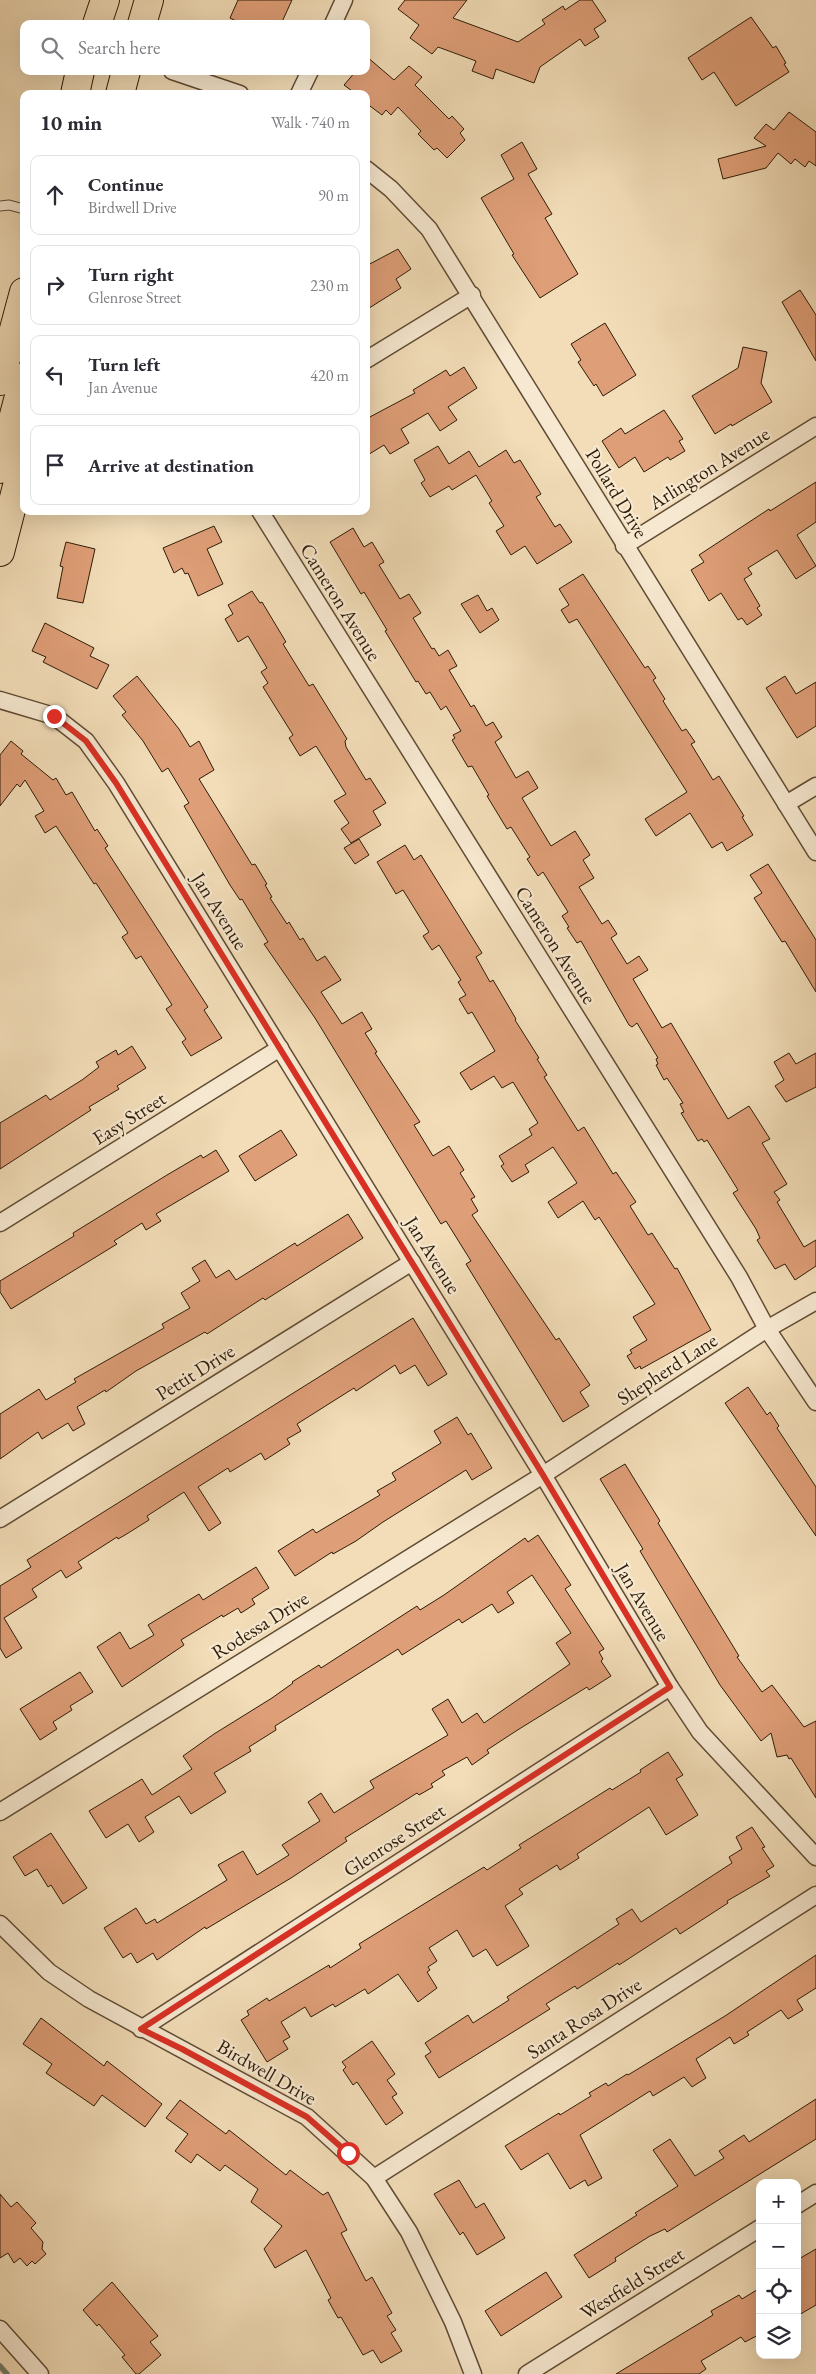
<!DOCTYPE html>
<meta charset="utf-8">
<style>
:root{--surface:#fff;--page:#f2f2f3;--text:#2b2b33;--muted:#7c7c81;--line:#e1e1e2}
body{margin:0;font-family:"EB Garamond",serif;background:var(--page);color:var(--text)}
.controls{position:absolute;right:15px;bottom:15px;display:grid;overflow:hidden;border-radius:10px;box-shadow:0 5px 20px #0002}
.controls button{width:45px;height:45px;display:grid;place-items:center;padding:0;border:0;border-bottom:1px solid var(--line);background:var(--surface);color:var(--text);font:25px sans-serif}
.stop{position:absolute;width:15px;height:15px;margin:-11px;border:4px solid #d93025;border-radius:50%;background:#fff}
.stop.end{background:#d93025;border-color:#fff;box-shadow:0 1px 5px #0008}
.list{margin:0;padding:0;list-style:none}
h2{display:flex;justify-content:space-between;align-items:center;height:65px;margin:0;padding:0 20px;font-size:21px}
h2 small{font-size:16px;font-weight:400;color:var(--muted)}
.list li{display:grid;grid-template-columns:32px 1fr auto;gap:15px;align-items:center;box-sizing:border-box;height:80px;margin:0 10px 10px;padding:0 10px;border:1px solid var(--line);border-radius:10px}
.list b{display:block;font-size:19px;white-space:nowrap}
.list p{margin:0;font-size:16px;white-space:nowrap;color:var(--muted)}
.list em{font-size:16px;font-style:normal;color:var(--muted)}
.icon{flex:none;width:28px;height:28px;fill:none;stroke:currentColor;stroke-width:2;stroke-linecap:round;stroke-linejoin:round}
.map{position:relative;flex:none;width:816px;height:2374px;overflow:hidden}
.search{position:absolute;background:var(--surface);box-shadow:0 5px 20px #0002;left:20px;top:20px;width:350px;height:55px;display:flex;align-items:center;gap:12px;box-sizing:border-box;padding:0 18px;border-radius:10px;color:var(--muted);font-size:19px}
.panel{position:absolute;background:var(--surface);box-shadow:0 5px 20px #0002;left:20px;top:90px;width:350px;height:425px;border-radius:10px}
.map>svg:first-child{display:block}
.lines{fill:none;stroke-linecap:round;stroke-linejoin:round}
.stream{stroke:#707b6d;stroke-width:5.5}
.building{fill:#de9e77;stroke:#2f1c08}
.lane-casing{stroke:#604c34;stroke-width:11}
.street-casing{stroke:#604c34;stroke-width:19}
.highway-casing{stroke:#2f1c08;stroke-width:30}
.lane{stroke:#f7e9d1;stroke-width:9}
.street{stroke:#f7e9d1;stroke-width:16}
.highway{stroke:#f2ddb8;stroke-width:28}
.route{stroke:#d93025;stroke-width:6}
.labels{text-anchor:middle;dominant-baseline:central;stroke-width:4.5;stroke-linejoin:round;paint-order:stroke}
.street-label{font-size:20px;fill:#2f1c08;stroke:#f7e9d1}
</style>
<div class="map">
<svg width="816" height="2374" viewBox="0 0 816 2374">
<rect width="100%" height="100%" fill="#f2ddb8"/>
<filter id="stains"><feTurbulence type="fractalNoise" baseFrequency=".004" numOctaves="4"/><feColorMatrix values="0 0 0 0 .2 0 0 0 0 .09 0 0 0 0 .02 0 0 0 .5 -.17"/></filter>
<radialGradient id="worn" r=".72"><stop offset=".6" stop-color="#630" stop-opacity="0"/><stop offset="1" stop-color="#630" stop-opacity=".3"/></radialGradient>
<g class="lines">
<polyline class="stream" points="0,2366 7,2374"/>
</g>
<g class="building">
<polygon points="238,0 292,0 281,24 242,24 230,18"/>
<polygon points="405,0 467,0 453,18 518,42 545,24 542,20 563,6 565,10 580,0 592,0 606,21 594,29 599,37 585,46 580,39 540,67 534,83 496,69 493,79 472,71 476,61 438,47 432,54 410,38 419,25 398,9"/>
<polygon points="751,17 773,48 776,46 786,63 784,64 789,72 736,106 714,72 702,80 688,58"/>
<polygon points="366,56 394,80 409,66 422,77 415,85 449,119 452,116 464,129 460,133 465,140 447,158 437,148 434,150 418,134 421,131 398,107 391,115 386,110 382,115 366,103 366,94 356,94 344,85 356,71 366,71"/>
<polygon points="789,112 816,132 816,166 809,161 805,167 795,159 791,164 778,153 766,168 723,179 718,159 766,146 754,138 766,124 774,130"/>
<polygon points="522,142 537,169 528,174 552,214 545,218 578,274 540,298 512,255 514,254 481,198 514,179 501,155"/>
<polygon points="398,249 411,269 396,279 401,288 366,310 366,266"/>
<polygon points="800,290 816,315 816,361 782,302"/>
<polygon points="605,323 636,375 603,396 596,384 594,386 578,362 581,360 571,344"/>
<polygon points="743,347 767,352 761,383 772,402 732,426 731,424 715,434 692,396 738,368"/>
<polygon points="464,367 477,388 448,407 457,420 440,431 428,413 401,429 409,443 390,454 384,445 366,456 366,419 415,393 413,390 446,370 450,376"/>
<polygon points="664,410 683,439 679,441 685,451 670,460 668,457 644,472 635,457 619,468 602,441 621,428 625,434"/>
<polygon points="438,446 449,464 469,451 479,467 506,450 514,463 520,460 541,494 536,497 555,527 560,524 572,542 537,564 525,546 511,555 496,531 504,526 489,503 492,501 476,475 452,490 449,486 430,497 421,483 425,480 414,460"/>
<polygon points="816,482 816,522 797,535 816,566 796,579 777,550 748,568 752,574 744,579 760,606 757,608 762,615 747,625 742,618 738,620 721,593 709,601 691,570 704,562 699,555 769,509 770,511"/>
<polygon points="214,526 222,542 207,549 223,584 198,596 188,573 185,574 182,568 174,573 163,548"/>
<polygon points="353,528 364,547 372,542 384,562 379,565 400,599 409,594 421,613 413,618 432,649 434,648 439,656 448,650 457,666 449,670 471,707 474,705 486,726 493,722 502,737 495,742 516,778 528,771 538,788 522,798 551,846 575,831 590,855 583,860 594,878 579,887 602,924 608,920 617,934 611,938 627,964 639,956 648,970 633,979 662,1028 671,1023 728,1119 749,1106 770,1139 762,1143 787,1184 774,1192 780,1200 777,1202 804,1247 816,1240 816,1266 795,1280 785,1264 775,1269 757,1240 760,1238 756,1229 733,1193 738,1190 707,1140 704,1142 702,1139 698,1141 681,1113 684,1112 680,1104 683,1103 667,1078 664,1080 656,1065 658,1064 656,1059 658,1058 637,1023 632,1027 629,1025 581,941 577,943 567,928 569,927 562,916 568,912 543,872 538,876 527,859 530,857 511,827 507,829 487,796 489,795 472,766 468,767 452,740 455,738 453,735 461,731 446,706 441,710 430,692 426,694 418,681 416,682 385,631 387,630 364,592 361,594 330,542"/>
<polygon points="66,542 95,549 83,603 57,598 63,567 60,566"/>
<polygon points="583,574 645,668 648,666 656,678 653,680 665,699 663,701 682,731 686,729 695,742 691,744 713,780 719,776 744,816 742,817 753,835 727,851 722,842 712,848 690,813 656,836 645,819 687,792 577,619 569,623 561,610 569,605 559,589"/>
<polygon points="252,591 260,603 262,602 286,642 283,644 309,686 313,684 347,739 345,741 346,747 366,780 370,778 386,803 373,811 381,825 351,843 341,829 349,823 334,801 346,794 316,746 300,756 289,738 293,735 263,687 268,683 261,672 267,668 248,636 238,642 225,619 233,614 228,605"/>
<polygon points="478,595 487,611 492,608 499,620 480,633 461,604"/>
<polygon points="45,623 94,648 90,656 109,665 97,689 43,662 46,657 32,651"/>
<polygon points="137,676 179,729 190,747 199,741 214,770 199,779 252,865 255,864 267,884 265,885 272,897 270,898 287,924 289,922 300,940 303,938 317,961 325,956 341,980 321,992 342,1024 362,1012 372,1029 365,1033 377,1052 375,1053 420,1122 414,1125 433,1156 449,1146 464,1170 460,1173 475,1197 471,1199 478,1211 472,1215 556,1340 559,1338 590,1385 580,1392 589,1406 563,1422 466,1264 471,1261 446,1221 441,1224 315,1018 264,944 268,942 242,899 240,900 230,885 184,806 189,803 168,768 162,772 143,741 122,715 126,712 113,696"/>
<polygon points="785,676 796,694 816,682 816,726 797,738 766,688"/>
<polygon points="11,741 23,751 21,754 53,780 56,778 66,795 72,792 95,831 97,829 108,846 105,848 208,1007 204,1010 222,1038 191,1056 182,1042 186,1039 166,1009 172,1005 141,956 136,959 122,937 128,933 96,883 94,884 56,826 45,833 35,816 44,811 25,780 20,787 17,784 0,806 0,755"/>
<polygon points="359,839 369,855 355,864 344,848"/>
<polygon points="405,845 414,860 421,855 482,953 476,957 490,982 493,980 516,1019 515,1020 539,1058 537,1059 547,1075 544,1077 578,1131 584,1127 613,1174 616,1172 636,1202 630,1206 648,1235 652,1233 675,1269 677,1268 711,1330 641,1369 640,1366 635,1369 627,1356 632,1353 630,1350 647,1340 633,1317 655,1304 599,1217 595,1220 583,1201 558,1218 548,1202 577,1183 553,1147 525,1165 529,1172 512,1182 501,1166 504,1164 499,1156 532,1135 529,1129 538,1123 513,1082 502,1088 494,1076 471,1090 460,1073 495,1051 472,1012 468,1014 459,999 466,995 458,982 461,980 439,945 432,950 423,936 429,932 403,890 396,894 377,862"/>
<polygon points="768,864 816,940 816,992 785,941 782,942 754,898 762,893 750,875"/>
<polygon points="132,1046 146,1068 117,1086 119,1089 89,1107 91,1110 0,1169 0,1123 46,1095 50,1100 82,1080 99,1067 96,1062 116,1050 118,1055"/>
<polygon points="789,1053 796,1064 816,1053 816,1087 786,1102 775,1086 784,1080 774,1062"/>
<polygon points="281,1130 297,1155 255,1181 239,1156"/>
<polygon points="216,1150 229,1171 156,1214 161,1221 146,1230 142,1223 114,1241 117,1244 11,1309 0,1292 0,1281 74,1236 73,1233 167,1175 201,1155 203,1158"/>
<polygon points="348,1214 363,1238 265,1300 263,1298 207,1334 205,1332 136,1371 106,1392 105,1390 77,1407 85,1424 73,1431 68,1423 42,1439 38,1432 0,1459 0,1414 39,1389 46,1400 76,1382 74,1379 164,1328 162,1324 190,1308 181,1293 200,1281 192,1268 205,1260 216,1278 229,1270 236,1280 295,1243 297,1246"/>
<polygon points="413,1318 447,1374 428,1386 415,1365 400,1374 395,1365 356,1391 354,1388 297,1424 301,1431 287,1439 290,1444 265,1460 261,1453 230,1472 228,1468 198,1487 221,1523 209,1531 184,1492 147,1516 149,1520 125,1535 118,1539 117,1537 78,1562 82,1568 66,1578 61,1570 32,1589 37,1597 4,1618 22,1648 6,1658 0,1648 0,1586 31,1567 27,1560"/>
<polygon points="748,1387 767,1415 770,1412 779,1426 777,1428 816,1487 816,1536 725,1403"/>
<polygon points="457,1417 468,1435 471,1433 492,1468 472,1480 466,1470 383,1522 356,1541 333,1554 332,1552 295,1576 278,1551 313,1529 316,1533 380,1495 377,1491 396,1480 392,1473 441,1443 434,1431"/>
<polygon points="625,1464 660,1521 658,1523 739,1656 737,1657 762,1692 772,1685 804,1727 816,1721 816,1798 791,1758 789,1759 787,1755 777,1757 771,1733 761,1741 720,1685 640,1551 643,1549 600,1479"/>
<polygon points="538,1535 571,1585 565,1589 604,1649 599,1652 603,1659 601,1661 611,1676 589,1690 587,1687 516,1731 487,1750 489,1753 472,1765 467,1757 442,1771 445,1775 431,1784 433,1787 419,1795 417,1793 345,1838 347,1841 291,1878 206,1929 205,1927 157,1960 153,1953 137,1963 131,1953 123,1958 104,1928 136,1908 146,1924 155,1919 157,1923 227,1880 218,1865 243,1851 257,1875 289,1855 282,1845 320,1821 308,1802 321,1793 334,1813 374,1788 370,1781 448,1735 432,1709 448,1699 462,1723 477,1713 484,1723 570,1664 556,1643 571,1633 532,1575 507,1592 514,1603 498,1613 492,1604 462,1623 459,1619 402,1655 398,1649 275,1726 276,1730 249,1747 251,1751 214,1773 226,1792 191,1814 179,1796 145,1817 154,1832 139,1842 128,1824 106,1838 89,1811 142,1779 152,1795 192,1769 183,1756 214,1734 272,1698 293,1683 292,1682 319,1665 321,1668 417,1606 420,1610 444,1595 525,1538 528,1542"/>
<polygon points="256,1567 269,1588 252,1599 255,1604 241,1613 238,1608 223,1617 222,1615 181,1640 184,1645 122,1687 97,1647 120,1632 130,1649 154,1635 148,1625 199,1594 203,1600"/>
<polygon points="80,1672 93,1692 70,1706 72,1710 53,1722 57,1729 40,1740 20,1709"/>
<polygon points="668,1752 683,1775 676,1779 698,1815 666,1835 649,1807 577,1854 579,1858 560,1870 557,1865 519,1889 523,1894 505,1906 529,1946 497,1966 486,1949 473,1957 457,1930 429,1948 437,1961 428,1967 430,1970 427,1972 437,1988 418,2002 398,1974 368,1994 365,1989 335,2007 333,2004 311,2017 305,2007 281,2022 290,2037 283,2041 288,2049 267,2062 241,2020 249,2015 247,2011 267,1998 269,2001 329,1965 330,1968 361,1948 359,1944 484,1867 487,1870 521,1848 519,1845 610,1788 612,1790 641,1772 640,1770"/>
<polygon points="752,1827 765,1847 762,1848 774,1866 766,1871 770,1876 727,1901 728,1903 680,1934 676,1928 619,1965 618,1963 577,1989 575,1986 546,2004 550,2009 439,2078 425,2056 431,2052 425,2043 468,2015 473,2023 509,2000 507,1997 619,1924 616,1919 632,1909 641,1922 732,1863 729,1857 742,1849 736,1837"/>
<polygon points="51,1833 87,1888 63,1904 51,1885 48,1887 37,1869 25,1876 13,1857"/>
<polygon points="816,1955 816,1988 797,2000 803,2010 788,2019 781,2010 747,2032 749,2035 734,2044 730,2037 696,2059 706,2078 692,2087 684,2077 653,2096 650,2091 580,2135 602,2178 588,2186 585,2180 570,2189 548,2153 521,2170 505,2146 559,2113 560,2115 591,2096 589,2093 606,2083 608,2086 627,2074 628,2075 725,2016"/>
<polygon points="41,2018 104,2066 107,2061 162,2104 145,2127 102,2095 94,2106 46,2073 52,2064 23,2044"/>
<polygon points="372,2041 395,2074 387,2080 397,2094 392,2097 403,2113 386,2125 357,2082 353,2085 343,2070 346,2067 342,2062"/>
<polygon points="816,2099 816,2139 667,2232 665,2229 650,2236 615,2258 616,2261 589,2278 574,2255 637,2215 635,2213 678,2186 653,2150 670,2139 695,2176 724,2158 719,2151 744,2135 749,2142"/>
<polygon points="180,2100 226,2134 229,2130 286,2175 290,2170 323,2195 328,2192 347,2230 341,2233 366,2281 372,2277 392,2313 387,2316 396,2330 391,2333 402,2351 381,2363 373,2350 363,2355 341,2317 338,2318 328,2300 331,2298 306,2250 275,2268 264,2249 282,2226 251,2202 258,2189 225,2165 220,2171 197,2154 191,2163 175,2151 188,2134 166,2118"/>
<polygon points="459,2180 476,2208 484,2203 505,2238 477,2255 463,2232 460,2235 434,2194"/>
<polygon points="0,2194 11,2207 17,2202 36,2223 31,2228 43,2242 42,2249 46,2254 35,2264 32,2261 27,2266 20,2258 14,2263 8,2253 0,2258"/>
<polygon points="816,2249 816,2305 797,2316 797,2260"/>
<polygon points="546,2272 562,2297 501,2336 485,2311"/>
<polygon points="112,2282 158,2336 150,2342 161,2355 139,2374 136,2374 122,2357 125,2355 99,2324 97,2326 83,2310"/>
<polygon points="760,2288 760,2334 745,2342 741,2337 701,2361 706,2369 699,2374 616,2374 713,2315 711,2311 739,2295 742,2299"/>
</g>
<g class="lines">
<defs>
<polyline id="lane" points="0,206 9,205 24,209"/>
<g id="street">
<polyline points="333,24 344,0"/>
<polyline points="172,71 240,94"/>
<polyline points="299,94 310,71"/>
<polyline points="366,169 391,189 429,229 816,852"/>
<polyline points="366,360 472,295"/>
<polyline points="260,511 739,1277 767,1329 816,1402"/>
<polyline points="624,546 816,426"/>
<polyline points="0,700 54,716 86,741 116,783 543,1475 670,1687 700,1732 816,1857"/>
<polyline points="786,804 816,786"/>
<polyline points="0,1223 280,1048"/>
<polyline points="0,1519 412,1262"/>
<polyline points="0,1812 543,1475 767,1329 816,1301"/>
<polyline points="0,1924 49,1972 89,1999 307,2117 374,2178 409,2232 453,2322 473,2374"/>
<polyline points="141,2029 670,1687"/>
<polyline points="374,2178 816,1895"/>
<polyline points="797,2205 816,2193"/>
<polyline points="0,2329 40,2374"/>
<polyline points="527,2374 760,2228"/>
</g>
<g id="highway">
<polyline points="97,24 105,0"/>
<polyline points="142,24 149,0"/>
<polyline points="75,94 80,71"/>
<polyline points="120,94 126,71"/>
<polyline points="0,381 24,292"/>
<polyline points="0,469 24,377"/>
<polyline points="0,552 24,459"/>
</g>
</defs>
<use href="#lane" class="lane-casing"/>
<use href="#street" class="street-casing"/>
<use href="#highway" class="highway-casing"/>
<use href="#lane" class="lane"/>
<use href="#street" class="street"/>
<use href="#highway" class="highway"/>
</g>
<g class="lines">
<polyline class="route" points="54,716 86,741 116,783 543,1475 670,1687 141,2029 182,2049 307,2117 348,2153"/>
</g>
<g class="labels">
<g class="street-label">
<text transform="translate(709 468) rotate(-32)">Arlington Avenue</text>
<text transform="translate(617 493) rotate(59)">Pollard Drive</text>
<text transform="translate(341 602) rotate(58)">Cameron Avenue</text>
<text transform="translate(220 911) rotate(58)">Jan Avenue</text>
<text transform="translate(556 945) rotate(58)">Cameron Avenue</text>
<text transform="translate(129 1118) rotate(-32)">Easy Street</text>
<text transform="translate(433 1255) rotate(58)">Jan Avenue</text>
<text transform="translate(667 1369) rotate(-33)">Shepherd Lane</text>
<text transform="translate(195 1372) rotate(-32)">Pettit Drive</text>
<text transform="translate(643 1602) rotate(59)">Jan Avenue</text>
<text transform="translate(260 1625) rotate(-32)">Rodessa Drive</text>
<text transform="translate(394 1840) rotate(-33)">Glenrose Street</text>
<text transform="translate(584 2018) rotate(-33)">Santa Rosa Drive</text>
<text transform="translate(267 2072) rotate(30)">Birdwell Drive</text>
<text transform="translate(632 2283) rotate(-32)">Westfield Street</text>
</g>
</g>
<rect width="100%" height="100%" filter="url(#stains)"/>
<rect width="100%" height="100%" fill="url(#worn)"/>
</svg>
<div class="controls">
<button>+</button>
<button>−</button>
<button><svg class="icon" aria-label="locate" viewBox="0 0 24 24"><circle cx="12" cy="12" r="6"/><path d="M12 2v4M12 18v4M2 12h4M18 12h4"/></svg></button>
<button><svg class="icon" aria-label="layers" viewBox="0 0 24 24"><path d="M12 4l9 5-9 5-9-5zM3 14l9 5 9-5"/></svg></button>
</div>
<div class="stop" style="left:348px;top:2153px"></div>
<div class="stop end" style="left:54px;top:716px"></div>
<div class="search"><svg class="icon" aria-label="search" viewBox="0 0 24 24"><circle cx="10" cy="10" r="6"/><path d="M15 15l6 6"/></svg>Search here</div>
<section class="panel">
<h2>10 min<small>Walk · 740 m</small></h2>
<ul class="list">
<li><svg class="icon" aria-label="ahead" viewBox="0 0 24 24"><path d="M12 20V5M6 11l6-6 6 6"/></svg><div><b>Continue</b><p>Birdwell Drive</p></div><em>90 m</em></li>
<li><svg class="icon" aria-label="right" viewBox="0 0 24 24"><path d="M7 20v-9h11M14 6l5 5-5 5"/></svg><div><b>Turn right</b><p>Glenrose Street</p></div><em>230 m</em></li>
<li><svg class="icon" aria-label="left" viewBox="0 0 24 24"><path d="M17 20v-9H6M10 6l-5 5 5 5"/></svg><div><b>Turn left</b><p>Jan Avenue</p></div><em>420 m</em></li>
<li><svg class="icon" aria-label="arrive" viewBox="0 0 24 24"><path d="M6 21V4h12l-3 4 3 4H6"/></svg><div><b>Arrive at destination</b></div></li>
</ul>
</section>
</div>
